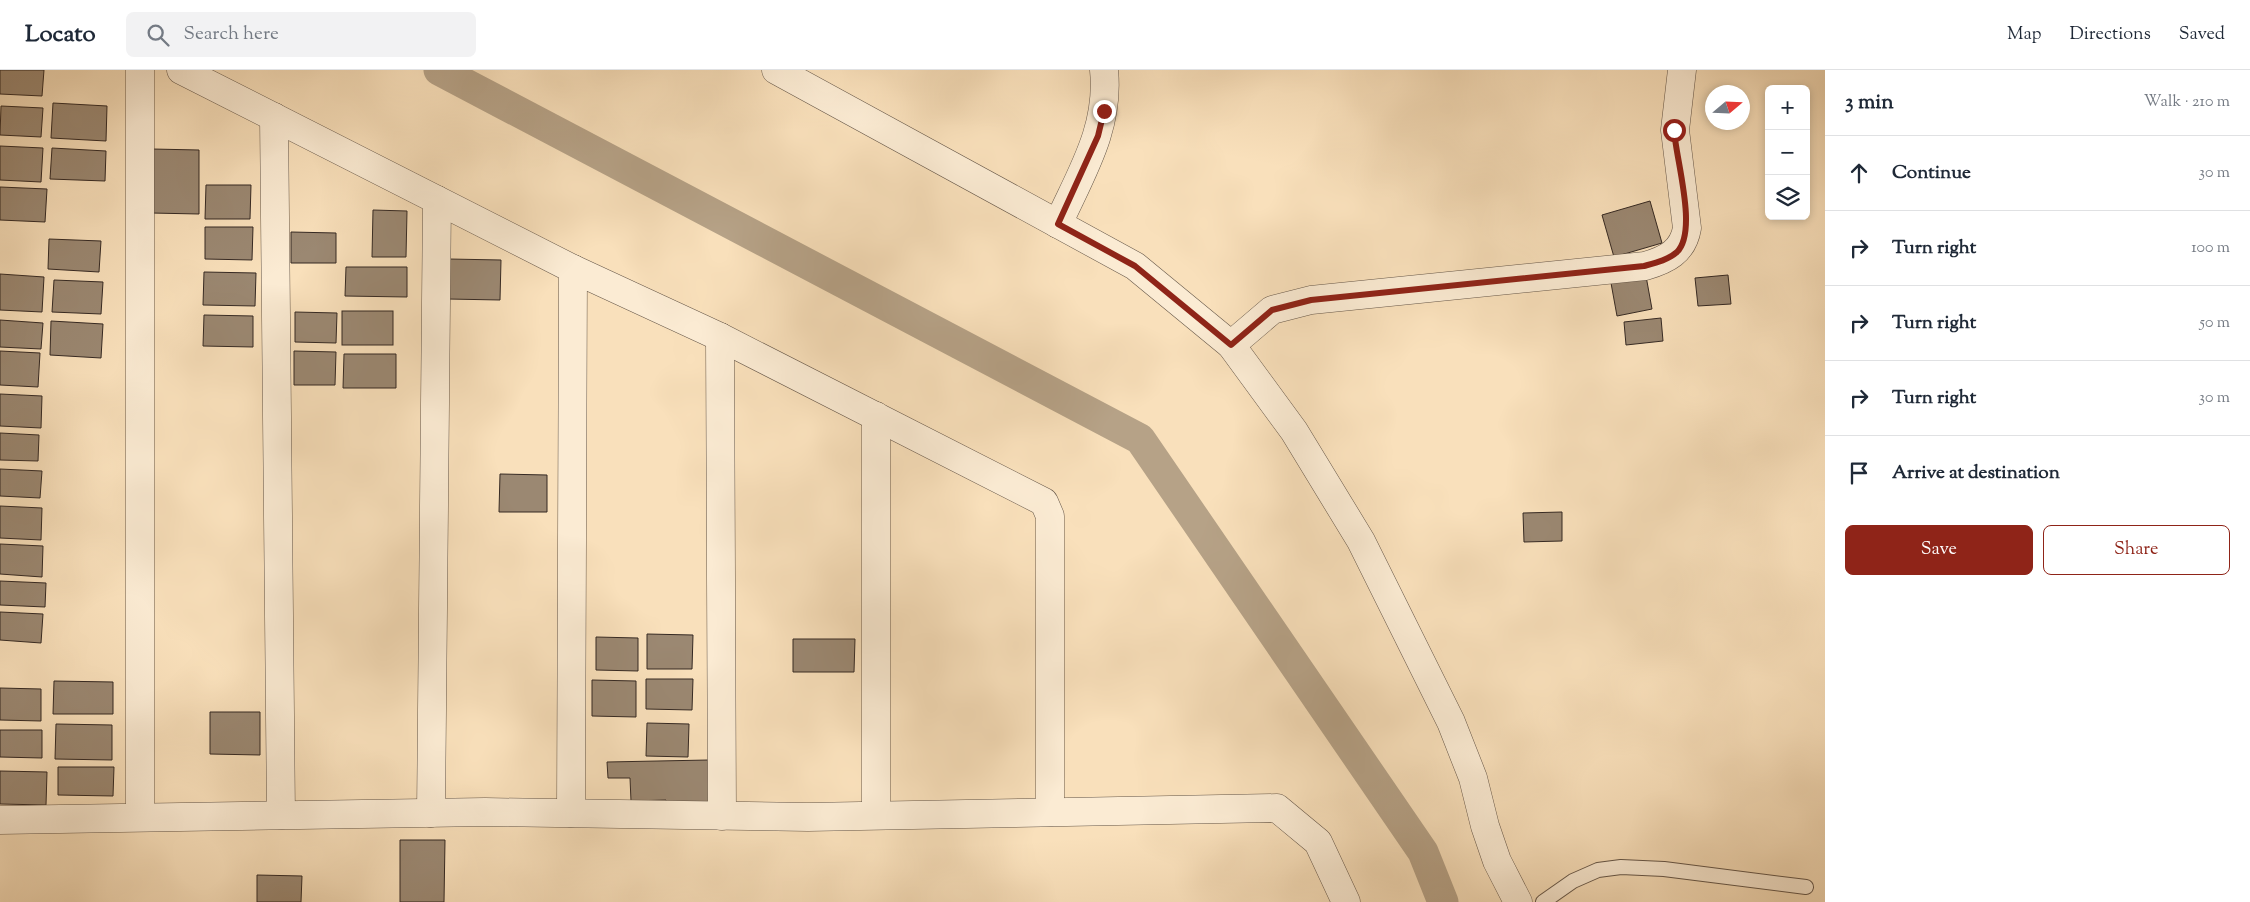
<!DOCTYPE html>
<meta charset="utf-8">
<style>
:root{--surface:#fff;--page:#f2f2f3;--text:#1f2937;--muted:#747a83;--line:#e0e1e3;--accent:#8f2418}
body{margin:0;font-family:"Sorts Mill Goudy",serif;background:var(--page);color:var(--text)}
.controls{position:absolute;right:15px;top:15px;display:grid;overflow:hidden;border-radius:8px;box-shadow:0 2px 8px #0003}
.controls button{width:45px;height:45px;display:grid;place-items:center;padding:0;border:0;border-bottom:1px solid var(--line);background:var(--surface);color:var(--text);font:25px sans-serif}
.compass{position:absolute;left:1705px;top:15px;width:45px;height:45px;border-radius:50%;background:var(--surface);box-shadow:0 2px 8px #0003;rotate:71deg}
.stop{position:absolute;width:15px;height:15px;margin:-11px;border:4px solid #8f2418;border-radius:50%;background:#fff}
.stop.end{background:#8f2418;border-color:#fff;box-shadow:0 1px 5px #0008}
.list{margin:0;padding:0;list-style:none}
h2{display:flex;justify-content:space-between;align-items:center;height:65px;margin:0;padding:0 20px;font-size:21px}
h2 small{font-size:16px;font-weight:400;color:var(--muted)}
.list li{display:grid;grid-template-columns:32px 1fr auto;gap:15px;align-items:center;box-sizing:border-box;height:75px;padding:0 20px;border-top:1px solid var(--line)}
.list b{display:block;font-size:19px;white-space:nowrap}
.list em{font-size:16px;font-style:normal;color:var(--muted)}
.actions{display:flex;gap:10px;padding:15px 20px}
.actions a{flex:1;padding:11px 0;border:1px solid var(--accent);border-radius:8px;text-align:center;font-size:18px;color:var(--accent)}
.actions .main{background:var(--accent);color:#fff}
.icon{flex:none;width:28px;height:28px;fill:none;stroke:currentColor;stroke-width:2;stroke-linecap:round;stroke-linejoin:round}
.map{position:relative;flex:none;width:1825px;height:832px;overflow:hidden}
header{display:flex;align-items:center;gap:30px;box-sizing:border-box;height:70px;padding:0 25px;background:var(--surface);border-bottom:1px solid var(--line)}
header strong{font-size:24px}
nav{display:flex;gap:28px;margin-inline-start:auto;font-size:18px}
.search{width:350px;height:45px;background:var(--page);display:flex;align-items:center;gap:12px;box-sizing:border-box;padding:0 18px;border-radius:8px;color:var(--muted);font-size:19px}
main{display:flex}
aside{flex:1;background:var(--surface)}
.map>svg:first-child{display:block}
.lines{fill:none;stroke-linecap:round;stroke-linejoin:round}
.canal{stroke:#b6a287;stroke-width:31}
.building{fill:#9b8872;stroke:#352923}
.service-casing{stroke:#665749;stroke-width:16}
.minor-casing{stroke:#665749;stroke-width:29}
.service{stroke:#fbebd3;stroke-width:14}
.minor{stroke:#fbebd3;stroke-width:28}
.route{stroke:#8f2418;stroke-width:6}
</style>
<header>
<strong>Locato</strong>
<div class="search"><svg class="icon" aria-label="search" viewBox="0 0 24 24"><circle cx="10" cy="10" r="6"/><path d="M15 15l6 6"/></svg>Search here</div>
<nav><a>Map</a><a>Directions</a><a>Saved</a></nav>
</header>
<main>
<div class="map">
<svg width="1825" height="832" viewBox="0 0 1825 832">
<rect width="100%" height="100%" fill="#f9e0bb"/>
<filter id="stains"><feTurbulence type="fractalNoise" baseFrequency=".004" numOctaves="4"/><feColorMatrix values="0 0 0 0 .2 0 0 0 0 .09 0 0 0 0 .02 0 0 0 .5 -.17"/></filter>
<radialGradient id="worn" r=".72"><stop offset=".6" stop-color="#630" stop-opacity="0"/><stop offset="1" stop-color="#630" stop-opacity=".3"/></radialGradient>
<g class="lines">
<polyline class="canal" points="439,0 1140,369 1423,782 1443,832"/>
</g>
<g class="building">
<polygon points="0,0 44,0 42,26 0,24"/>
<polygon points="53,33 107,36 106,71 51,68"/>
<polygon points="1,36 43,38 41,67 0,65"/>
<polygon points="0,76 43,78 41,112 0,110"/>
<polygon points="52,78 106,81 105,111 50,109"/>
<polygon points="152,79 199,80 199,144 151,143"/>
<polygon points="206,115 251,115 250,149 205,149"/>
<polygon points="0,117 47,119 45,152 0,150"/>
<polygon points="1650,131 1662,173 1614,187 1602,145"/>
<polygon points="373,140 407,141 406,187 372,187"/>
<polygon points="205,157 253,157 252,190 205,189"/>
<polygon points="291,162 336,163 336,193 291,193"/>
<polygon points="49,169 101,171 99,202 48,199"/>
<polygon points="449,189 501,190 500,230 448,229"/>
<polygon points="346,197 407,197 407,227 345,226"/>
<polygon points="204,202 256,203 255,236 203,235"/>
<polygon points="0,204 44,207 42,242 0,240"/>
<polygon points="1728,205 1731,234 1698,236 1695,208"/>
<polygon points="1646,206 1652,239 1617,246 1611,213"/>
<polygon points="54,210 103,212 101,244 52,242"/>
<rect x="342" y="241" width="51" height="34"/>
<polygon points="295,242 337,243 336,273 295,272"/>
<polygon points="204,245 253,246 253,277 203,276"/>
<polygon points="1661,248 1663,271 1626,275 1624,252"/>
<polygon points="0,250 43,253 41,279 0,277"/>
<polygon points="51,251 103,254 101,288 50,285"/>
<polygon points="0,281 40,283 38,317 0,315"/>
<polygon points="294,281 336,282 335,315 294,315"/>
<polygon points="344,284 396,284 396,318 343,318"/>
<polygon points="0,324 42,326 41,358 0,356"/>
<polygon points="0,363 39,365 38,391 0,390"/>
<polygon points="0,399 42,401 40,428 0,426"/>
<polygon points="500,404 547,405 547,442 499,442"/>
<polygon points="0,436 42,438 41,470 0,468"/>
<polygon points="1562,442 1562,471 1524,472 1523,443"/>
<polygon points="0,474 43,476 42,507 0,504"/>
<polygon points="0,511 46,513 45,537 0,535"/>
<polygon points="0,542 43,544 41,573 0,570"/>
<polygon points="647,564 693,565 692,599 647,599"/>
<polygon points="596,567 638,568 638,601 596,600"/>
<polygon points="793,569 855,569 854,602 793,602"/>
<polygon points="646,609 693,609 692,640 646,639"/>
<polygon points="592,610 636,611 636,647 592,646"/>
<polygon points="54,611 113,612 113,644 53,644"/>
<polygon points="0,618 41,619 41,651 0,650"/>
<polygon points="210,642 260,642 260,685 210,684"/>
<polygon points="647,653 689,654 688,687 646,686"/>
<polygon points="56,654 112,655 112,690 55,689"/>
<polygon points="0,660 42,660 42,688 0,687"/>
<polygon points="708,690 709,737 667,738 666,730 631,731 630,708 608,708 607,692"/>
<polygon points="58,697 114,697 113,726 58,725"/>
<polygon points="0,701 47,702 46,735 0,734"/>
<polygon points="400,770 445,770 444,832 400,832"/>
<polygon points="257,805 302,806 301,832 257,832"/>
</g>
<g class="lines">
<defs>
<polyline id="service" points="1543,832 1573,811 1598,800 1621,797 1664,799 1806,817"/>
<g id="minor">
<polyline points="140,0 140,747"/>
<polyline points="181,0 573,199"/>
<polyline points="776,0 1135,196 1231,275 1294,361 1361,471 1451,652 1473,708 1485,756 1497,791 1518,832"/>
<polyline points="274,47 281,745"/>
<path d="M 1058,154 C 1081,103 1110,58 1104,0"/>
<polyline points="720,267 722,746"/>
<path d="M 1231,275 L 1272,240 L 1311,230 L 1645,196 C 1666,190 1683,182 1687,158 L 1675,60 L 1682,0"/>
<polyline points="876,346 876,745"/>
<polyline points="431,743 437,130"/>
<polyline points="571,743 573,199 720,267 1044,432 1050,446 1050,742"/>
<polyline points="0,750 485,742 808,747 1277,738 1318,772 1346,832"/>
</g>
</defs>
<use href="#service" class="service-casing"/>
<use href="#minor" class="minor-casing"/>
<use href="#service" class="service"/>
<use href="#minor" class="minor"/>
</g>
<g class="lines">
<path class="route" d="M 1104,41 L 1098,66 L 1058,154 L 1135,196 L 1231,275 L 1272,240 L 1311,230 L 1644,196 C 1655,193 1668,190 1677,182 C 1698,161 1676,90 1674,60"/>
</g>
<rect width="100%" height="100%" filter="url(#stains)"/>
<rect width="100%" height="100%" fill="url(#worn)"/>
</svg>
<div class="controls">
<button>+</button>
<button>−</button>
<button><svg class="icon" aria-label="layers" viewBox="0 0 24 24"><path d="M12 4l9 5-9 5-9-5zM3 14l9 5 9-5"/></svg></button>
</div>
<svg class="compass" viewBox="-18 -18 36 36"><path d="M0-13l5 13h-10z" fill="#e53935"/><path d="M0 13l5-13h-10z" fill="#747a83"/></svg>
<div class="stop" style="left:1674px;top:60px"></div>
<div class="stop end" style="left:1104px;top:41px"></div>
</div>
<aside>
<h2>3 min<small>Walk · 210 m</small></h2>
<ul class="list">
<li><svg class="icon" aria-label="ahead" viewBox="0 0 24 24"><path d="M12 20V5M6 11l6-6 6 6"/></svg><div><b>Continue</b></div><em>30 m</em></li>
<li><svg class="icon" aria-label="right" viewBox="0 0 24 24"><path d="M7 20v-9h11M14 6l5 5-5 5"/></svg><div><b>Turn right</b></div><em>100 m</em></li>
<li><svg class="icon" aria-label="right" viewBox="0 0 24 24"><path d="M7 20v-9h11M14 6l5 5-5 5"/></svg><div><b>Turn right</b></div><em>50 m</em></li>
<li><svg class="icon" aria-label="right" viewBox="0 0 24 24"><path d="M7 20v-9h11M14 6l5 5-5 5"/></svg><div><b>Turn right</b></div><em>30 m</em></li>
<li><svg class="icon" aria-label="arrive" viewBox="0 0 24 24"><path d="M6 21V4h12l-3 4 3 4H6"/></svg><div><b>Arrive at destination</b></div></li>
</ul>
<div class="actions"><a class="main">Save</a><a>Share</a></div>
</aside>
</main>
